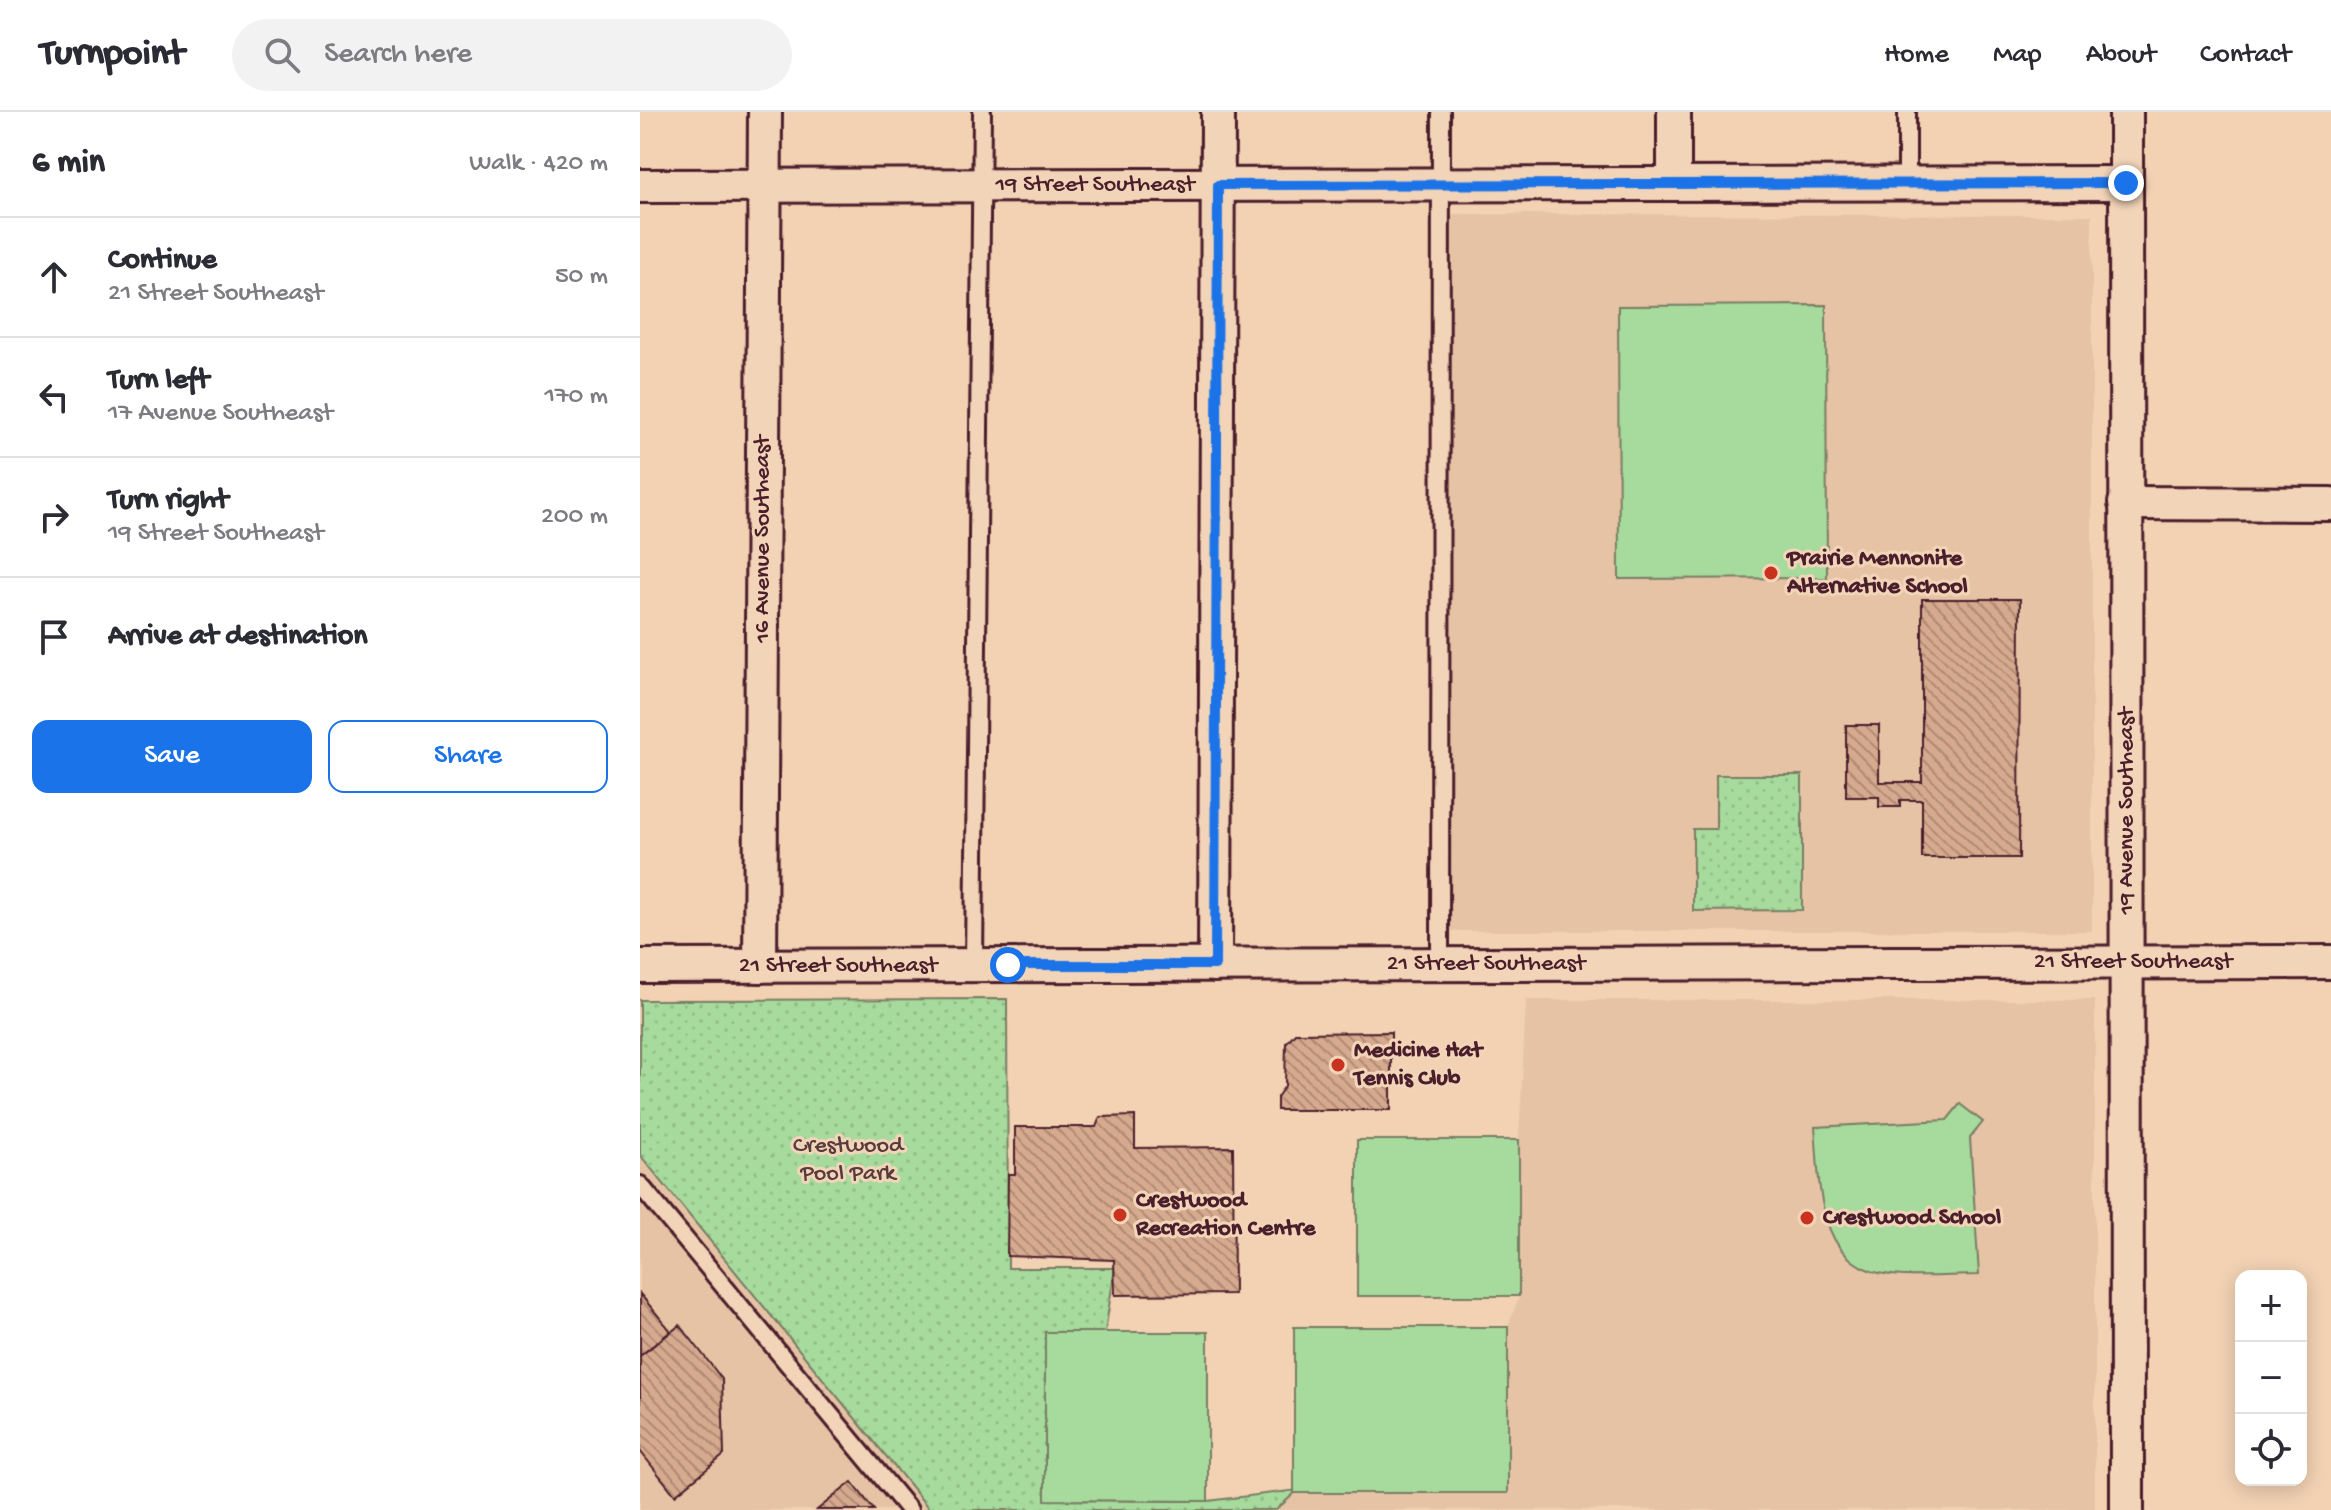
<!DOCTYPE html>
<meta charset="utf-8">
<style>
:root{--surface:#fff;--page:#f2f2f3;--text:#2b2b33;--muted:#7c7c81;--line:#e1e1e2;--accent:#1a73e8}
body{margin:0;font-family:"Gochi Hand",sans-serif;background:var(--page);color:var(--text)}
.controls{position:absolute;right:24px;bottom:24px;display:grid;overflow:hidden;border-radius:16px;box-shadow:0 4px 20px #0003}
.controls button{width:72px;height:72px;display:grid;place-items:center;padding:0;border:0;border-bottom:2px solid var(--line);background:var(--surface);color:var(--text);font:40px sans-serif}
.stop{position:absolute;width:24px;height:24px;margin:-18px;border:6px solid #1a73e8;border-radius:50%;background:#fff}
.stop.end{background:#1a73e8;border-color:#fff;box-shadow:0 2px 8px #0008}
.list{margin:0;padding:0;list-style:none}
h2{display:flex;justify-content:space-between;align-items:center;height:104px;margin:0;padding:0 32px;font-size:34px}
h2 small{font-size:26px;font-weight:400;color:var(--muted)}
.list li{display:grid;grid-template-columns:52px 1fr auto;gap:24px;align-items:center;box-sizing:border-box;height:120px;padding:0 32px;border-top:2px solid var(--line)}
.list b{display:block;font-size:30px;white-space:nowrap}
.list p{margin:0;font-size:26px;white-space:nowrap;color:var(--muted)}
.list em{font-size:26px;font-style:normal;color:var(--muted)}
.actions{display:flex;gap:16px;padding:24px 32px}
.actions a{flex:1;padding:18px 0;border:2px solid var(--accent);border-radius:16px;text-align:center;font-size:28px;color:var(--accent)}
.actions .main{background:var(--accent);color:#fff}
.icon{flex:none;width:44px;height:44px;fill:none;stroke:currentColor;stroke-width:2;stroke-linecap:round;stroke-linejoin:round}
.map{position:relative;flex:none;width:1691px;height:1398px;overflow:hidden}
header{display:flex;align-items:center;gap:48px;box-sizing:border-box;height:112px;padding:0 40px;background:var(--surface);border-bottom:2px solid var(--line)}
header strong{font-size:38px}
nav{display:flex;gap:44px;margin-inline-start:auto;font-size:28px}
.search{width:560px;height:72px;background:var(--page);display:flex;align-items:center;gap:20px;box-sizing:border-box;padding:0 28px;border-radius:44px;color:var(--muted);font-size:30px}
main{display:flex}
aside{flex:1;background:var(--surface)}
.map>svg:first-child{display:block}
.built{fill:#e7c3a6}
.grass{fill:url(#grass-dots);stroke:#787d64;stroke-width:2}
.garden{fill:#a7db9d;stroke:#787d64;stroke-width:2}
.building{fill:url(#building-back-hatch);stroke:#4a1f2b;stroke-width:2}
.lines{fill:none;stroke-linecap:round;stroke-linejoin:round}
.lane-casing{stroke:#4a1f2b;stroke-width:22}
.street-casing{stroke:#4a1f2b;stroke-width:38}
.lane{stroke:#f2d4b8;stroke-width:16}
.street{stroke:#f2d4b8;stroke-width:32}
.route{stroke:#1a73e8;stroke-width:10}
.poi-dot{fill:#c8321e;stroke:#f2d4b8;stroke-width:3}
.labels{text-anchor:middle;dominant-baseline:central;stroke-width:6;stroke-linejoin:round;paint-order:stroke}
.street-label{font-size:24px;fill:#4a1f2b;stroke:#f2d4b8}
.poi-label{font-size:24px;font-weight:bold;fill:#4a1f2b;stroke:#f2d4b8;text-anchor:start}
.park-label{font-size:24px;fill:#583b3c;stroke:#f2d4b8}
</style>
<header>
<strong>Turnpoint</strong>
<div class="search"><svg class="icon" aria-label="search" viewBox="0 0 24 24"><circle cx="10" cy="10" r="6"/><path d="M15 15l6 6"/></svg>Search here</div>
<nav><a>Home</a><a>Map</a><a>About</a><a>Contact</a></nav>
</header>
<main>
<aside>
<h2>6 min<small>Walk · 420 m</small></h2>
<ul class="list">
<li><svg class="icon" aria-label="ahead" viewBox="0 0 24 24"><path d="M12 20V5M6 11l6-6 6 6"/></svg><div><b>Continue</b><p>21 Street Southeast</p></div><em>50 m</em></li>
<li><svg class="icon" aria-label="left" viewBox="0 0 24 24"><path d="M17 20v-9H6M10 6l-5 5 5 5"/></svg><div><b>Turn left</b><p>17 Avenue Southeast</p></div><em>170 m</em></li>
<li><svg class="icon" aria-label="right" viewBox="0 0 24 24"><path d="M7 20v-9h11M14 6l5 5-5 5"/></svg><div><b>Turn right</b><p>19 Street Southeast</p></div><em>200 m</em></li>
<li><svg class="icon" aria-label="arrive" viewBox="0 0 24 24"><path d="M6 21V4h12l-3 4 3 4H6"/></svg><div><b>Arrive at destination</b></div></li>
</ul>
<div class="actions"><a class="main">Save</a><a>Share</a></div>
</aside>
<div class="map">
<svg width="1691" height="1398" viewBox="0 0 1691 1398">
<defs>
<pattern id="grass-dots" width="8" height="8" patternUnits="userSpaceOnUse" patternTransform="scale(2)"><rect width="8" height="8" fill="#a7db9d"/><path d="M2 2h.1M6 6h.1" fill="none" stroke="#91bc87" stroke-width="1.8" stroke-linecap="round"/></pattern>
<pattern id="building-back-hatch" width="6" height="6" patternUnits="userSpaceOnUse" patternTransform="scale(2)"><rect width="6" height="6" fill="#d6aa8e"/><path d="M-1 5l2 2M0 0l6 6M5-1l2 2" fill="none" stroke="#b08a74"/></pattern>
</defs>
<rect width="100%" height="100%" fill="#f3d2b4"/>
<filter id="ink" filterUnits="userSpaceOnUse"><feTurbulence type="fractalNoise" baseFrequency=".0125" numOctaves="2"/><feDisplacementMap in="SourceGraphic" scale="16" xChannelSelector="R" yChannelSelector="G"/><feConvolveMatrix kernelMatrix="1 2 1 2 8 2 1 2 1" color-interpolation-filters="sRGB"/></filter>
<g filter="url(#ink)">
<g class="built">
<polygon points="810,102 1452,103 1452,819 810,819"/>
<polygon points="886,888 1455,888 1455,1398 636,1398 658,1378 868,1381 868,1215 879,1184 879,1028"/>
<polygon points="0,1043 290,1398 0,1398"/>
</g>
<g class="grass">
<polygon points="1076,663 1162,663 1162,798 1053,799 1053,717 1076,717"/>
<polygon points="367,887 368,1156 475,1156 465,1220 405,1220 405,1388 568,1389 658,1378 636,1398 290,1398 0,1043 0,888"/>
</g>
<g class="garden">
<polygon points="1186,193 1187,466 979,467 978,194"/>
<path d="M 1320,992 L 1343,1010 L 1330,1026 L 1339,1163 C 1310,1163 1280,1166 1251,1163 C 1175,1156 1180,1072 1175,1015 L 1307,1008 Z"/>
<rect x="717" y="1028" width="162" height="156"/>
<rect x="654" y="1215" width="214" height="166"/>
<polygon points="405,1220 568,1220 568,1389 405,1388"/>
</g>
<g class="building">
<polygon points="1282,487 1380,487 1379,746 1282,746 1282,688 1260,688 1260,695 1239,695 1239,685 1206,685 1206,613 1239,613 1239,670 1282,670"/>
<polygon points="751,920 751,998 637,998 637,985 645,974 646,931 655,921"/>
<polygon points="495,1004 495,1036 593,1035 594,1182 475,1183 474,1148 367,1144 368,1062 375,1062 375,1015 456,1015 460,1005"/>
<polygon points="0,1182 31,1219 0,1244"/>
<polygon points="40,1213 82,1267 84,1343 35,1383 0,1339 0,1244"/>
<polygon points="212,1370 234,1398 177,1398"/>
</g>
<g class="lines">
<defs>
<g id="lane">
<polyline points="1267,72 1267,0"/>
<polyline points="800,852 801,0"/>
<polyline points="334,853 342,0"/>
<polyline points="0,1073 269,1398"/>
</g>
<g id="street">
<polyline points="1034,0 1034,72"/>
<polyline points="1486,0 1487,1398"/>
<polyline points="0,74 1486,71"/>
<polyline points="1485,391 1691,392"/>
<polyline points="575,853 578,0"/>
<polyline points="0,854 1691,850"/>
<polyline points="120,854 125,0"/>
</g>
</defs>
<use href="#lane" class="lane-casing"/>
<use href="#street" class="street-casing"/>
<use href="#lane" class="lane"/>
<use href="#street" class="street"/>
</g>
</g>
<g class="lines" filter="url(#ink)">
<polyline class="route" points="368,853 575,853 578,73 1486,71"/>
</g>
<g class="poi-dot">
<circle cx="1131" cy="461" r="8"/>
<circle cx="698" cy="953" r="8"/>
<circle cx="480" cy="1103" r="8"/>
<circle cx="1167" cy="1106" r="8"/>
</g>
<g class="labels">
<g class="street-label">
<text x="455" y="73">19 Street Southeast</text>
<text transform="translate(123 427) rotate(-90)">16 Avenue Southeast</text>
<text transform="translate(1487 699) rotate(-90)">19 Avenue Southeast</text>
<text x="1493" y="850">21 Street Southeast</text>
<text x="846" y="852">21 Street Southeast</text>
<text x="198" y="854">21 Street Southeast</text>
</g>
<g class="poi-label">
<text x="1147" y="447">Prairie Mennonite<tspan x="1147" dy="28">Alternative School</tspan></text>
<text x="714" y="939">Medicine Hat<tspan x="714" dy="28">Tennis Club</tspan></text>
<text x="496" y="1089">Crestwood<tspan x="496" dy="28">Recreation Centre</tspan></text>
<text x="1183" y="1106">Crestwood School</text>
</g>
<g class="park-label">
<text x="208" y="1034">Crestwood<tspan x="208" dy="28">Pool Park</tspan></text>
</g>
</g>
</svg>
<div class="controls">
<button>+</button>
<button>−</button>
<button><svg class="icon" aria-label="locate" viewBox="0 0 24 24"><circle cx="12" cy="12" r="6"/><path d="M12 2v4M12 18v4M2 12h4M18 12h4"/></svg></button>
</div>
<div class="stop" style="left:368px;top:853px"></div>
<div class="stop end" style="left:1486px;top:71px"></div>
</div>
</main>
